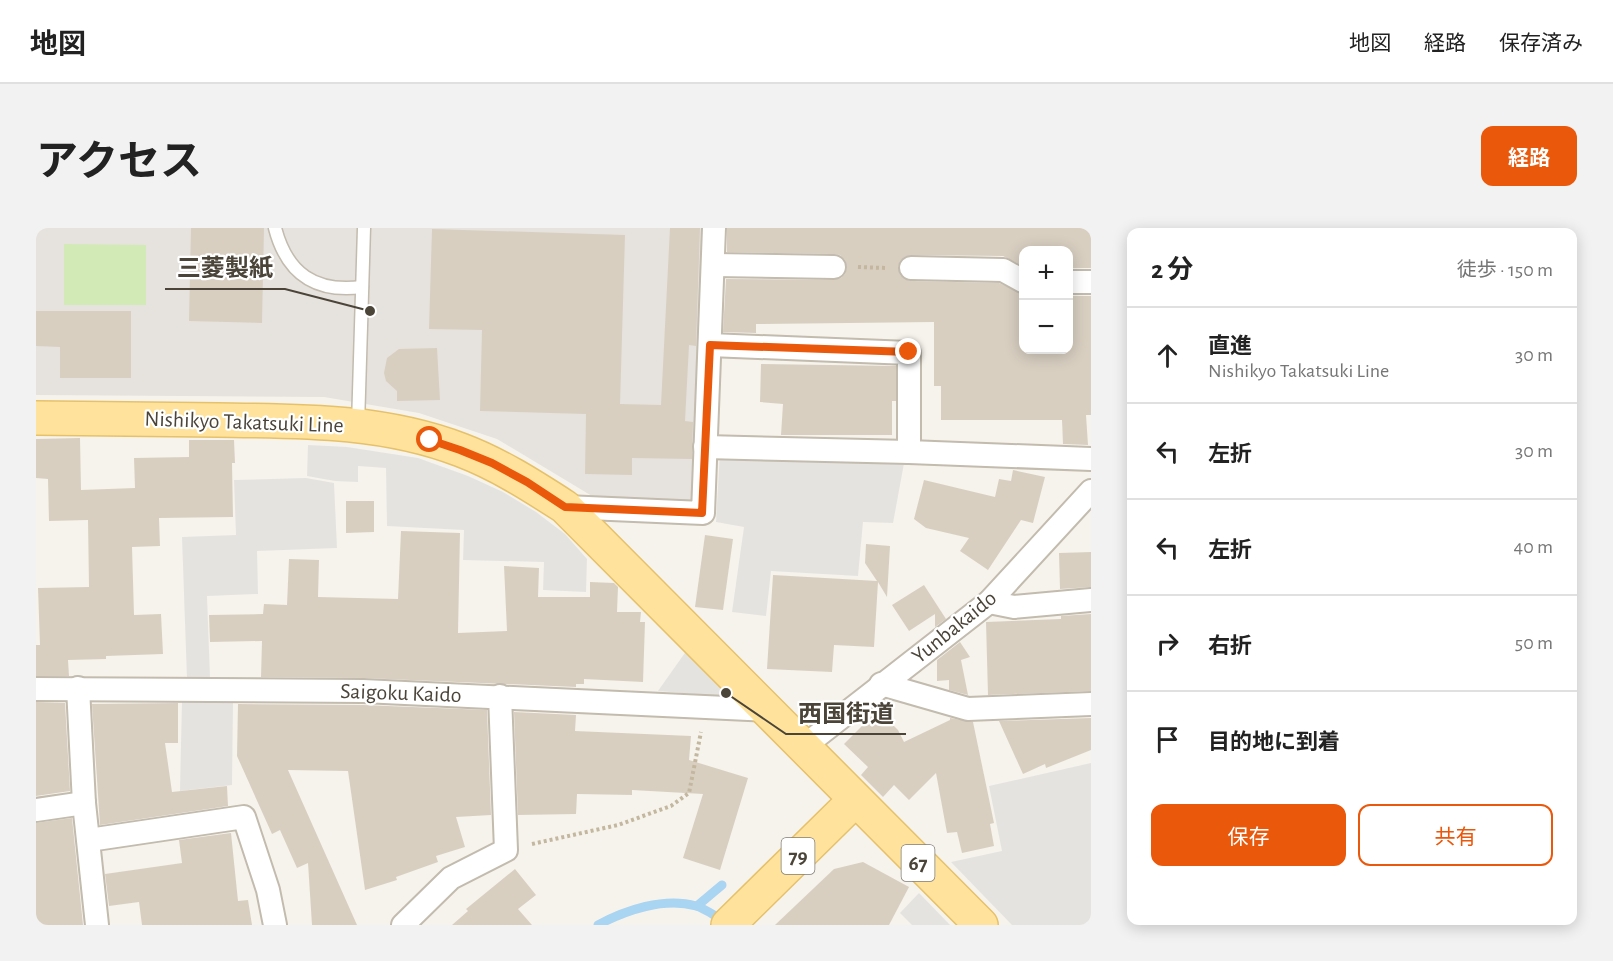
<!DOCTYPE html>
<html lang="ja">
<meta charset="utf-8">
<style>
:root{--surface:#fff;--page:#f2f2f2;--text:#222;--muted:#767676;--line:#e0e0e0;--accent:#ea580c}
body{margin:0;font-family:"Alegreya Sans","Noto Sans JP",sans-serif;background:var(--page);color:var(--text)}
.controls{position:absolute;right:18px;top:18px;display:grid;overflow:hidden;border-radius:12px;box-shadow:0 3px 15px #0003}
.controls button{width:54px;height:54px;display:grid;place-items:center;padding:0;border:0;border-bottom:2px solid var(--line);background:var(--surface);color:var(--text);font:30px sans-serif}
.stop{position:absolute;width:18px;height:18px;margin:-14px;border:4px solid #ea580c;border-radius:50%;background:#fff}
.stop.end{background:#ea580c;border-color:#fff;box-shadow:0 2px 6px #0008}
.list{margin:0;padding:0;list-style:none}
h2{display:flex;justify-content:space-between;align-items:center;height:78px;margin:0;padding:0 24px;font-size:26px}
h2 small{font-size:20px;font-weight:400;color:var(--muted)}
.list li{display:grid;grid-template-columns:39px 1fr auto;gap:18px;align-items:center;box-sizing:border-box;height:96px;padding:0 24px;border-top:2px solid var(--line)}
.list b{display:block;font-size:22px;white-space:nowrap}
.list p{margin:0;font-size:20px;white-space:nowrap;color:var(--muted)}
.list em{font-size:20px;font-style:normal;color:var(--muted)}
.actions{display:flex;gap:12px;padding:18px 24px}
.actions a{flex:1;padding:14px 0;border:2px solid var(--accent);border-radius:12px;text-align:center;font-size:21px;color:var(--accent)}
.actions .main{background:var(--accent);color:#fff}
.icon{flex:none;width:33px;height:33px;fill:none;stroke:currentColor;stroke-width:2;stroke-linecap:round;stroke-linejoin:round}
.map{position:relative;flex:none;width:1055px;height:697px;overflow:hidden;border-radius:12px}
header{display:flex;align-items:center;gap:36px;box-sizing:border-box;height:84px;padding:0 30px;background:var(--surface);border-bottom:2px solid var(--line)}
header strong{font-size:28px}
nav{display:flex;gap:33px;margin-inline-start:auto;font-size:21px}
.intro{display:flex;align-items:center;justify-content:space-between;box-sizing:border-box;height:144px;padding:0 36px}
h1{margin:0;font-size:42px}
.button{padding:15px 27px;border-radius:12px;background:var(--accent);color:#fff;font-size:21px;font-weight:700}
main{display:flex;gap:36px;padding:0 36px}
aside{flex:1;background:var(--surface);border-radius:12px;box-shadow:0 3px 15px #0003}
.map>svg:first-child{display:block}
.industrial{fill:#e6e2dd}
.green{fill:#d2eab5}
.parking{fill:#e5e3e0}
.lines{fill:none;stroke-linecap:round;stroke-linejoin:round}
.stream{stroke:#a9d4f2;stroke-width:9}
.building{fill:#d8cfc1}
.service-casing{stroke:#c2bbae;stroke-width:15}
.minor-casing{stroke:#c2bbae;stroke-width:26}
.primary-casing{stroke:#e6c16a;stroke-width:36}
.path{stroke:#c4b79f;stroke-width:4;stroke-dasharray:3 3;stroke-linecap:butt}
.service{stroke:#fff;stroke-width:12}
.minor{stroke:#fff;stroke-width:22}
.primary{stroke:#ffe39c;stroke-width:33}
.route{stroke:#ea580c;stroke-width:8}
.labels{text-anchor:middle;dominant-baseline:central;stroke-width:4.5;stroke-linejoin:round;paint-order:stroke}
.shield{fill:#fff;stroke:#817c74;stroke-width:1.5}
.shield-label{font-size:21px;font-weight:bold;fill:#4b4439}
.street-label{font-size:22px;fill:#4b4439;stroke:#fff}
.leader{fill:none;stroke:#4b4439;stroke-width:2}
.callout-dot{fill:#4b4439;stroke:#fff;stroke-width:2}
.callout-label{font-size:24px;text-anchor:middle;font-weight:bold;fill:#4b4439;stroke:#fff;stroke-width:4.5;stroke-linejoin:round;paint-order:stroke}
</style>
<header>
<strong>地図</strong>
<nav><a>地図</a><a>経路</a><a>保存済み</a></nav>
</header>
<div class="intro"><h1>アクセス</h1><a class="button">経路</a></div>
<main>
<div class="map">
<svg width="1055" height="697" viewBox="0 0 1055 697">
<rect width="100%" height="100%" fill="#f6f3ec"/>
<polygon class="industrial" points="0,0 671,0 660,283 556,268 461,211 383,185 288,169 0,167"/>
<polygon class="green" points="28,16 110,17 110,77 28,77"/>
<g class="parking">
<polygon points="272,217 311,219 382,230 432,248 467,264 500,284 529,306 551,331 550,364 507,362 508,334 427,332 428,302 351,298 350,240 322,238 322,254 299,253 271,248"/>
<polygon points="684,224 869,230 857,295 827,294 822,348 735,343 730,388 696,384 708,299 680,294"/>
<polygon points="270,250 298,255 301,320 221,323 222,366 171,368 174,450 151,451 146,309 200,307 198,252"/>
<polygon points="651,422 686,458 683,468 622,463"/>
<polygon points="146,472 197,473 196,557 144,563"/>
<polygon points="1055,535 1055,697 976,697 915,634 966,623 953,558"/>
<polygon points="883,665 914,697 876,697 864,685"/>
</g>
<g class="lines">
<g class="stream">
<polyline points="661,678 686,657"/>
<path d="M 562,697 C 590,682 628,669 660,678 C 670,681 680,689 689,693"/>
</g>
</g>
<g class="building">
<polygon points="155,0 228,0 226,95 153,93"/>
<polygon points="634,0 664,0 660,118 653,117 649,193 657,194 656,231 596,230 596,247 549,246 550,186 444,183 446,102 393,101 396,1 589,7 584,176 625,177"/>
<polygon points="691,0 1055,0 1055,40 1032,40 1032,22 987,22 987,38 967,28 875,27 868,29 864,33 862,39 864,47 868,51 874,53 963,55 987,66 987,122 1032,122 1032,68 1055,68 1055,187 1050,187 1052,217 1027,216 1026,192 905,192 905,158 898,158 898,94 720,96 720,105 687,104 690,51 798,52 805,50 809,46 811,40 809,32 804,27 798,26 691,24"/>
<polygon points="0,83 95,83 95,150 24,150 24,119 0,118"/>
<polygon points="401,120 404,172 361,173 361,163 350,153 348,145 351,130 363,121"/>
<polygon points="725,136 860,138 860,173 856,173 856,207 745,207 747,176 724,174"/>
<polygon points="44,210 45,262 99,260 98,230 153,229 153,212 198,212 199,235 196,235 197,289 123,290 124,318 96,319 98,387 125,386 127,426 70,428 70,431 32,432 33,448 0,448 0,417 4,417 2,360 53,359 52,292 13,293 12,251 0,250 0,211"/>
<polygon points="977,242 1009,249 997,295 985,292 952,342 924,323 933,310 890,300 878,291 888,252 959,269 963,251 975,253"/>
<polygon points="310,273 338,273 338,304 310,305"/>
<polygon points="365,303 424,305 422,405 471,403 468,338 503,340 502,369 554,369 554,354 578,355 582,359 581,384 605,384 604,394 609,394 607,454 548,451 548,456 540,456 540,459 328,450 225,449 226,413 174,414 173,387 227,386 228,376 251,377 253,331 283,332 282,369 362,371"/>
<polygon points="669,307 697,311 687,382 659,379"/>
<polygon points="830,316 854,318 851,369 842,354 838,419 798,417 796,444 731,441 737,347 841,353 829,335"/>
<polygon points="1055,324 1055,359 1024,361 1023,325"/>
<polygon points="888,357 910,391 899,399 899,386 873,403 856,377"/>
<polygon points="1055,386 1055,463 952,467 950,394 1025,391 1025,388"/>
<polygon points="924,414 934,429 925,432 932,467 913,462 913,452 901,453 901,432"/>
<polygon points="0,474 29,475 34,563 0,568"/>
<polygon points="142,475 142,515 129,515 136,564 191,558 192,578 64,597 56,476"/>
<polygon points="202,476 327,477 451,482 455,587 420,589 429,619 400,628 402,634 360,649 361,652 329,662 312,543 252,542 321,697 276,697 272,635 261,640 244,602 236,606 201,528"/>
<polygon points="842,482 862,502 868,514 914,492 914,490 937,494 958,595 954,596 958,618 926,625 921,604 911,605 900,545 873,572 858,557 847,569 825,547 832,539 808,516"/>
<polygon points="478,484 540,487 539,503 655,508 653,532 712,550 684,642 647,630 667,566 596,562 596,567 541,566 540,586 482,587"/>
<polygon points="1055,490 1055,522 1010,540 1009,536 987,546 963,493"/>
<polygon points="36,590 47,697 0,697 0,595"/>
<polygon points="195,605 202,673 212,672 216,697 106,697 103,674 73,678 69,646 146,635 143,612"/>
<polygon points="827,634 873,659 853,697 739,697 798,641"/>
<polygon points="479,641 500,667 482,681 496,697 416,697 432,683 430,681"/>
</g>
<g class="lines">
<defs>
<g id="service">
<path d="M 239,0 C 251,46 279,65 326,59"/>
<polyline points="322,197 328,0"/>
</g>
<g id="minor">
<polyline points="678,37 798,39"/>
<polyline points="875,40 967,42 987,53"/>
<polyline points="1032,54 1055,54"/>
<polyline points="674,117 873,125 873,224 1055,231"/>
<polyline points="669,219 873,224"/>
<polyline points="529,279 667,285 678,0"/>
<polyline points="953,374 978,379 1055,372"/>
<polyline points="845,456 932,481 1055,476"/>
<polyline points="42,460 48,575 61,697"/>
<polyline points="0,461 327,463 731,482"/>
<polyline points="767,519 953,374 1055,263"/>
<polyline points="0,582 48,575"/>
<polyline points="53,612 208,589 232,662 239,697"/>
<polyline points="367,697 415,650 470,622 464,468"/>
</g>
<g id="primary">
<path d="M 0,190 C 61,191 121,191 182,192 C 264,193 348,192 425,222 C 462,236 495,257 529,279 L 945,697"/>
<polyline points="692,697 819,572"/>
</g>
</defs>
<use href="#service" class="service-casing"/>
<use href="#minor" class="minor-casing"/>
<use href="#primary" class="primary-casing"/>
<g class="path">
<polyline points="822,39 850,40"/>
<polyline points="496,616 582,597 635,578 653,565 665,504"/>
</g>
<use href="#service" class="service"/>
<use href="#minor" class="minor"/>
<use href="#primary" class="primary"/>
</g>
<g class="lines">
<polyline class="route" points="394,212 424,222 456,235 491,254 529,279 666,285 674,117 873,124"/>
</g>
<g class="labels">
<g class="shield">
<rect x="745.5" y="610" width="33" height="36" rx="4.5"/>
<rect x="865.5" y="617" width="33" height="36" rx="4.5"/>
</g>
<g class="shield-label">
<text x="762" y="628">79</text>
<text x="882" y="635">67</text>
</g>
<g class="street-label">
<text transform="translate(208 194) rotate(2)">Nishikyo Takatsuki Line</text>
<text transform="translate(918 399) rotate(-39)">Yunbakaido</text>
<text transform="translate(365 465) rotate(2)">Saigoku Kaido</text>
</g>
</g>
<path class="leader" d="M334 83L249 61H129M690 465L750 506H870"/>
<g class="callout-dot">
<circle cx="334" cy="83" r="6"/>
<circle cx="690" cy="465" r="6"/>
</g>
<g class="callout-label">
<text x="189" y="48">三菱製紙</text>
<text x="810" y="494">西国街道</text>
</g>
</svg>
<div class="controls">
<button>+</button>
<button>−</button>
</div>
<div class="stop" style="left:394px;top:212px"></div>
<div class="stop end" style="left:873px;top:124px"></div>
</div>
<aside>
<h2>2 分<small>徒歩 · 150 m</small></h2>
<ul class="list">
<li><svg class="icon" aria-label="ahead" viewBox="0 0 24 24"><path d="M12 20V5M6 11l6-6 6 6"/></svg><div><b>直進</b><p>Nishikyo Takatsuki Line</p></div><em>30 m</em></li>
<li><svg class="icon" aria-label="left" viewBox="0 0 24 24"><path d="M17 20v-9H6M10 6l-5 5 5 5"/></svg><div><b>左折</b></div><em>30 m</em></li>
<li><svg class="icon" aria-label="left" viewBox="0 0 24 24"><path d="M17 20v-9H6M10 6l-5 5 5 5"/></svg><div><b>左折</b></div><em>40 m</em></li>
<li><svg class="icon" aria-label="right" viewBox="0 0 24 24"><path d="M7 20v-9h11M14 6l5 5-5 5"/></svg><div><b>右折</b></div><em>50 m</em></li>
<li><svg class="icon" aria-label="arrive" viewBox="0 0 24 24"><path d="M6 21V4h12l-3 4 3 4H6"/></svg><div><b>目的地に到着</b></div></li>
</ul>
<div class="actions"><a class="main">保存</a><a>共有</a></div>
</aside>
</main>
